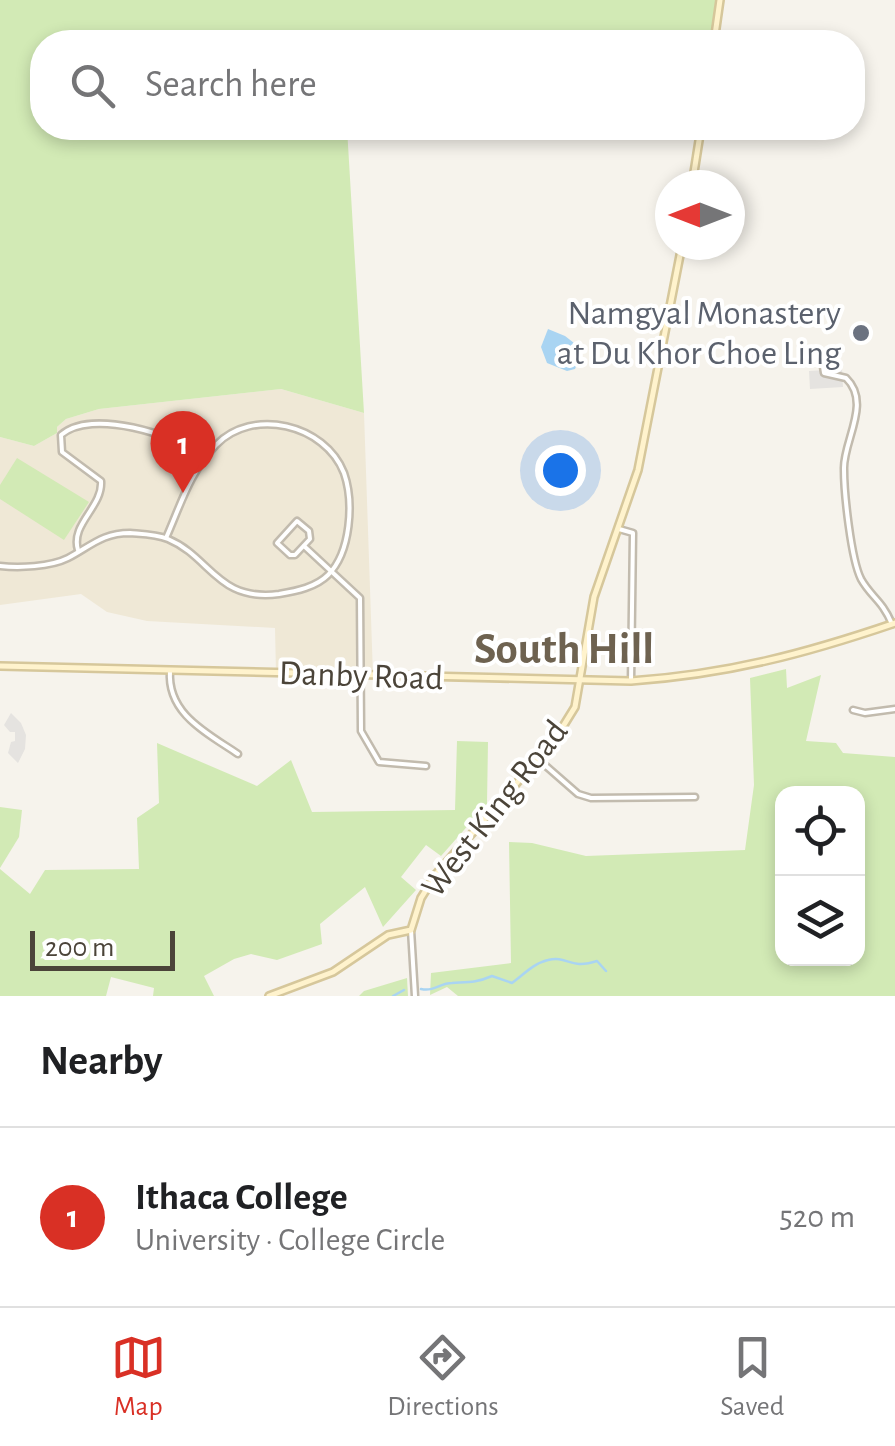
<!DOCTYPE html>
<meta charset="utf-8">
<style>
:root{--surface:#fff;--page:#f6f6f6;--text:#202124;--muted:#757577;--line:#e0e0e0;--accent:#d93025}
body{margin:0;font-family:"Alegreya Sans",sans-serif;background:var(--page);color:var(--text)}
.controls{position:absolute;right:30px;bottom:30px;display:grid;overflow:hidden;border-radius:20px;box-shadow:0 5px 15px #0003}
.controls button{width:90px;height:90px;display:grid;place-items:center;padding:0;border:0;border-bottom:2px solid var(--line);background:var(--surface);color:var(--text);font:50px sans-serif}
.compass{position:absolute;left:655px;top:170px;width:90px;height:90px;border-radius:50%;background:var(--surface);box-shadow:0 5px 15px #0003;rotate:270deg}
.scale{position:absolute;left:30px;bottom:25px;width:145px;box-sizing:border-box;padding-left:10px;border:5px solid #4b4439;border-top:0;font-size:28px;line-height:35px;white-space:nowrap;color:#4b4439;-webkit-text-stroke:8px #fff;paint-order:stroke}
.you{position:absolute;left:560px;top:470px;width:35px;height:35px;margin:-25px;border:8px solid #fff;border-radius:50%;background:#1a73e8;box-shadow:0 0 0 15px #1a73e833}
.badge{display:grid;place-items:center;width:65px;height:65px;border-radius:50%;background:var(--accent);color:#fff;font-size:32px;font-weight:700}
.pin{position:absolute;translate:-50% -82px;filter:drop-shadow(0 2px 5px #0008)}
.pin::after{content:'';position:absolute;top:52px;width:35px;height:30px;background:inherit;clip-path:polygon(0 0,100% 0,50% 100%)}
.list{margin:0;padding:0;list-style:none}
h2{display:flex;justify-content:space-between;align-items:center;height:130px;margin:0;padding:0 40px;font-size:42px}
h2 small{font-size:32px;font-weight:400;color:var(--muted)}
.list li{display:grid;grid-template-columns:65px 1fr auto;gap:30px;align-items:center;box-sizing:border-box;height:180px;padding:0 40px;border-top:2px solid var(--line)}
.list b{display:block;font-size:38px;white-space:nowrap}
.list p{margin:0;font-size:32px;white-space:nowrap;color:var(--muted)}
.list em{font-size:32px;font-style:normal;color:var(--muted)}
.icon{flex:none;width:55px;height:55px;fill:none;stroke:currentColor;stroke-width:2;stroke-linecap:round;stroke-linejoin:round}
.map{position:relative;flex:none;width:895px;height:996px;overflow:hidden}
.search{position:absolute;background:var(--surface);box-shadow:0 5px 15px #0003;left:30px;right:30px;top:30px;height:110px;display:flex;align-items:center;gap:25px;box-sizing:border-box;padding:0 35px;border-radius:40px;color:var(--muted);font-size:38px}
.sheet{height:310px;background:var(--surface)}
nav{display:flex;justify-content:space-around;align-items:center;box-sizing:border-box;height:140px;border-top:2px solid var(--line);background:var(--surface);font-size:28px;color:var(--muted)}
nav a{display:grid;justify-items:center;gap:5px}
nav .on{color:var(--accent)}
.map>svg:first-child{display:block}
.education{fill:#efe8d6}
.green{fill:#d2eab5;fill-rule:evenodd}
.parking{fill:#e5e3e0}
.water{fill:#a9d4f2}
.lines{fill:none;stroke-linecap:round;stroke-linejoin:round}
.stream{stroke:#a9d4f2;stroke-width:2.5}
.street-casing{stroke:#c2bbae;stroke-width:9}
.secondary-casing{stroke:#d6c79b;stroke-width:10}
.street{stroke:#fff;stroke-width:4}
.secondary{stroke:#fff3cd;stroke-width:5}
.worship-dot{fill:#6b7280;stroke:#fff;stroke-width:4}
.labels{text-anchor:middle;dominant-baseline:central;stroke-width:8;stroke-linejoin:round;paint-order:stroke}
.worship-label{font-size:35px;fill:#5b616d;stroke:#fff;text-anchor:end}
.street-label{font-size:35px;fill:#4b4439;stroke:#fff}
.district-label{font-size:45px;font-weight:bold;fill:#6e6250;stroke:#fff}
</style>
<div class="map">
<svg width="895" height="996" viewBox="0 0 895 996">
<rect width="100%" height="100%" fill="#f6f3ec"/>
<polygon class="education" points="281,389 364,413 373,676 276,673 275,628 147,621 107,612 81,594 0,605 0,437 34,446 57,433 57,427 66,419 99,409"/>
<g class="green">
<polygon points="0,0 719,0 713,42 42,42 42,128 347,128 364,413 281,389 99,409 66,419 57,427 57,433 34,446 0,437"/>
<polygon points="17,458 89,502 64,540 0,499 0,485"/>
<path d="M 786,669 L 787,688 L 821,675 L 806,741 L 836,743 L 843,753 L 895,757 L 895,996 L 458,996 L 447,987 L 430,995 L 431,973 L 511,963 L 509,842 L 532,843 L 586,856 L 745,850 L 754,785 L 750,678 ZM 782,794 L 858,794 L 858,958 L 782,958 Z"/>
<polygon points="457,741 488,742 487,804 441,856 426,845 401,877 416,890 383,927 365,887 320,924 322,944 277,960 251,954 234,959 204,976 214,996 153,996 154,988 111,977 106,996 0,996 0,869 30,894 45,870 139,869 137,818 159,803 157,743 257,786 291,760 312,812 455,810"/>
<polygon points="0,807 22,810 19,837 0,868"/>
<polygon points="407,978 408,996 359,996 364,991"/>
</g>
<g class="parking">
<polygon points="842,369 843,387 810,389 809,371"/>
<polygon points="11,713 21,723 26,735 25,749 18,763 8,753 11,742 15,741 15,732 10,732 4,725"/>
</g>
<polygon class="water" points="548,329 565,336 583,350 575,369 567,371 547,363 541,347"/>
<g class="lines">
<g class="stream">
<path d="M 421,989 C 434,992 440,983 452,983 C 468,982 476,983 492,976 L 512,983 C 523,975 534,963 548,960 C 568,955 569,970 597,961 L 606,971"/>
<polyline points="393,996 404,990"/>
</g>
<defs>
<g id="street">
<path d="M 821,354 L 824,373 L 846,378 C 872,403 843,441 844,469 C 844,493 851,559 861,579 C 871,597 882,600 892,624"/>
<polygon points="297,521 309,531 310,539 295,555 290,555 277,543"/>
<polyline points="619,529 633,533 631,681"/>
<polyline points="304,546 360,598 361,731 379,762 426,766"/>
<path d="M 78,550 C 70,524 103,507 101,481 L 62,452 L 61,435 C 91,408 175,435 204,456"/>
<path d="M 0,566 C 19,568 50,567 68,558 C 91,546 102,533 130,533 C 143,534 156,534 168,539 C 211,557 217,602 279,594 C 297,591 316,587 328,575 C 351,552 354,502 344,473 C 325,424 252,407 216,445 C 190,472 181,504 166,538"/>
<path d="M 170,671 C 167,714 207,733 238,754"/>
<polyline points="853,710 865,713 895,709"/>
<polyline points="538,759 578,794 591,798 695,797"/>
<polyline points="411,930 415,996"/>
</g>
<g id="secondary">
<polyline points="714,42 720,0"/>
<polyline points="692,185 701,128"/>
<path d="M 0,666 L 631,681 C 728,674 804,654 895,623"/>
<polyline points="269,996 333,972 388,935 411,930 421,898 436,874 554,741 575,707 594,597 638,470 682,245"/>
</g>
</defs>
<use href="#street" class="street-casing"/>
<use href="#secondary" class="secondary-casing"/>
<use href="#street" class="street"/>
<use href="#secondary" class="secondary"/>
</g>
<circle class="worship-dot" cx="861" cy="333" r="10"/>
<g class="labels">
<g class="worship-label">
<text x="841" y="313">Namgyal Monastery<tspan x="841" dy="40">at Du Khor Choe Ling</tspan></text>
</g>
<g class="street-label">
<text transform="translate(361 676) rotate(2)">Danby Road</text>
<text transform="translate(495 809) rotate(-52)">West King Road</text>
</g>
<g class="district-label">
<text x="564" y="649">South Hill</text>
</g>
</g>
</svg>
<div class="controls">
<button><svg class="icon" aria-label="locate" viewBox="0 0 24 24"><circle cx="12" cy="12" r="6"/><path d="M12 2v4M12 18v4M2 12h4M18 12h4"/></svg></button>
<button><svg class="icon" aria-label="layers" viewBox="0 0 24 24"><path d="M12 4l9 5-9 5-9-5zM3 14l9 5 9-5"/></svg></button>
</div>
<svg class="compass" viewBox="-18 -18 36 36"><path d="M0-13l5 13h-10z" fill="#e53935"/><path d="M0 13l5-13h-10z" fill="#757577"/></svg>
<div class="scale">200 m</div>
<div class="you"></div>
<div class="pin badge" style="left:183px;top:493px">1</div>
<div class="search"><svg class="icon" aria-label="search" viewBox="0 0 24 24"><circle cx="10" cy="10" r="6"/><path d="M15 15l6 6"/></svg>Search here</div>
</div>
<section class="sheet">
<h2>Nearby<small></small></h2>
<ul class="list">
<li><span class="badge">1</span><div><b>Ithaca College</b><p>University · College Circle</p></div><em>520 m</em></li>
</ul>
</section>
<nav>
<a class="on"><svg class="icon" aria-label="map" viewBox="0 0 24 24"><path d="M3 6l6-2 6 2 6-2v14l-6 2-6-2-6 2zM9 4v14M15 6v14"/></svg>Map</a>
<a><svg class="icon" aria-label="directions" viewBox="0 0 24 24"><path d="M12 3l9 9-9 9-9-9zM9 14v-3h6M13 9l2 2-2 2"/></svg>Directions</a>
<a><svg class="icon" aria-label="saved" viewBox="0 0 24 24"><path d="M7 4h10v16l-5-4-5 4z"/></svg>Saved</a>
</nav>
